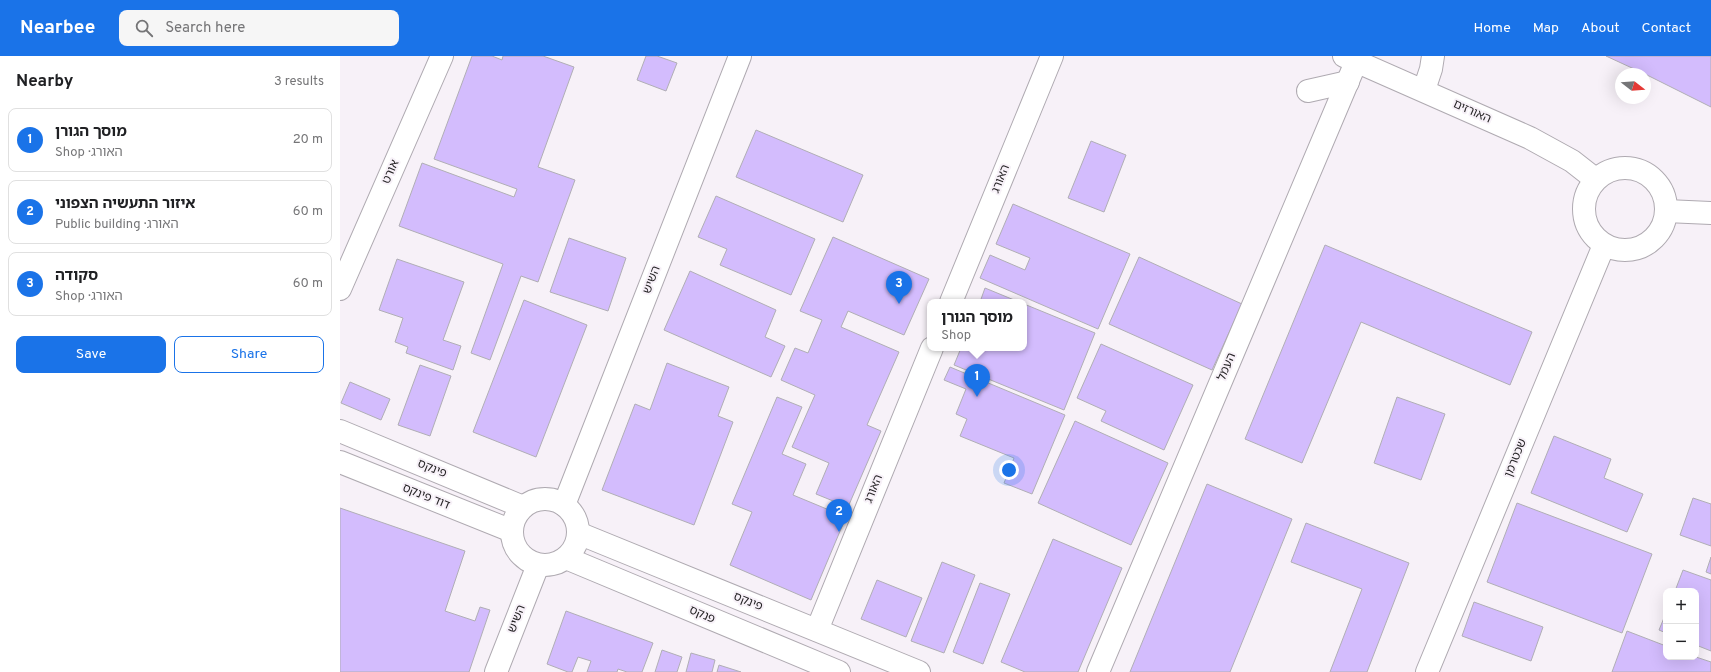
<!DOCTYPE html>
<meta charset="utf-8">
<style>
:root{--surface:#fff;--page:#f6f6f6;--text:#202124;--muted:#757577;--line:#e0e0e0;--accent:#1a73e8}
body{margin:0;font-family:Overpass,"Noto Sans Hebrew",sans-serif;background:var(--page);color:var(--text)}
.controls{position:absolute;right:12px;bottom:12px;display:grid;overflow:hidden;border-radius:8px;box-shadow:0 4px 16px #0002}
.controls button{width:36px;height:36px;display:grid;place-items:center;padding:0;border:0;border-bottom:1px solid var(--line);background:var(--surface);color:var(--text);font:20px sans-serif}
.compass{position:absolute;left:1275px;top:12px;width:36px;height:36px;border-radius:50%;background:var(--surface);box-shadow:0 4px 16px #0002;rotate:107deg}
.you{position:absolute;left:669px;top:414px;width:14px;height:14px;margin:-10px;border:3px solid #fff;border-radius:50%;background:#1a73e8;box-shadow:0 0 0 6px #1a73e833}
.badge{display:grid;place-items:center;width:26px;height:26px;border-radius:50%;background:var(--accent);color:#fff;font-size:13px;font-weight:700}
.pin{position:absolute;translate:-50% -33px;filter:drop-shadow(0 1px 2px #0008)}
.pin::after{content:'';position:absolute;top:21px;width:14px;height:12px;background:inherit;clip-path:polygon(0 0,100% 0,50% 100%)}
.popup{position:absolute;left:587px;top:243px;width:100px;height:52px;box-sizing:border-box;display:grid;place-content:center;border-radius:8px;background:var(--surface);filter:drop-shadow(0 1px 3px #0005);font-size:13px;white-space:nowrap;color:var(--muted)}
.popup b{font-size:15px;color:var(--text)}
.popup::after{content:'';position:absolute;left:50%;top:100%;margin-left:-8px;border:8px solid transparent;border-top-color:var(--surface)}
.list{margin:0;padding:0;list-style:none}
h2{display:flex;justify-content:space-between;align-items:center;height:52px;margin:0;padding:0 16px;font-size:17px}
h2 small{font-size:13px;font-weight:400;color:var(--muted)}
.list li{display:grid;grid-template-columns:26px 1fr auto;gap:12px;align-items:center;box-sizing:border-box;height:64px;margin:0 8px 8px;padding:0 8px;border:1px solid var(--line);border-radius:8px}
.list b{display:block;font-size:15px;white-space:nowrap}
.list p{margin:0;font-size:13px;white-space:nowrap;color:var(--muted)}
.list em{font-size:13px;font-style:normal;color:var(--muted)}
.actions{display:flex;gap:8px;padding:12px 16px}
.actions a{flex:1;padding:9px 0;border:1px solid var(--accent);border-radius:8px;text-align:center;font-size:14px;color:var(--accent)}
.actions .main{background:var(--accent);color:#fff}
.icon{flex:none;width:22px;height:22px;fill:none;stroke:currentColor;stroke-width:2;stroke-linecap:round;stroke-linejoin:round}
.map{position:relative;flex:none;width:1371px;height:616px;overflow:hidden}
header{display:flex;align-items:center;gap:24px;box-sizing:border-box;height:56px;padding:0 20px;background:var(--accent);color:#fff}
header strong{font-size:19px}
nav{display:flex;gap:22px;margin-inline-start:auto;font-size:14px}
.search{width:280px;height:36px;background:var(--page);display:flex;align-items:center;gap:10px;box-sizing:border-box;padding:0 14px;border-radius:8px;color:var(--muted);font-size:15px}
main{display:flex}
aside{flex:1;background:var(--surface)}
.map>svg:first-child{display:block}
.building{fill:#d3bcfd;stroke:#b0aeb5}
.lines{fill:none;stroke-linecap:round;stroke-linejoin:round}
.minor-casing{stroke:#afaab1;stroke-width:24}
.minor{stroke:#fff;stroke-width:22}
.labels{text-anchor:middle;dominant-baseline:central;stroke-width:4;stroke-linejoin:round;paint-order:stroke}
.street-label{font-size:12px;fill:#272527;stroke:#f7f1f8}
</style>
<header>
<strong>Nearbee</strong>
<div class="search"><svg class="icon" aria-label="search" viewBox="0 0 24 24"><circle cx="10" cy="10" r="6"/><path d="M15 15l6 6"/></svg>Search here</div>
<nav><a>Home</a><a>Map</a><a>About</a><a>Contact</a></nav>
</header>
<main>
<aside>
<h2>Nearby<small>3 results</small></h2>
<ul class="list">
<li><span class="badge">1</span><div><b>מוסך הגורן</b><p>Shop · האורג</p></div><em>20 m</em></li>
<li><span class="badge">2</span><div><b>איזור התעשיה הצפוני</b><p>Public building · האורג</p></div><em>60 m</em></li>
<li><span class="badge">3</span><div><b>סקודה</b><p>Shop · האורג</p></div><em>60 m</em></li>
</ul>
<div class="actions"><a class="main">Save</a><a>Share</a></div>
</aside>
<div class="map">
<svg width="1371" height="616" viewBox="0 0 1371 616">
<rect width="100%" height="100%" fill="#f7f1f8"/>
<g class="building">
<polygon points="132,0 152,0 162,4 163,0 203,0 234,11 198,111 235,124 198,226 181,220 150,304 131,297 163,208 59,170 82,107 174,141 177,133 94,103"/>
<polygon points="306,0 317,0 337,7 326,35 297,24"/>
<polygon points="1266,0 1371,0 1371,51 1305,18"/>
<polygon points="416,74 523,119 503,166 396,121"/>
<polygon points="751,85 786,99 764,156 728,142"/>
<polygon points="376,140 475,183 451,239 380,209 387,193 358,181"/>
<polygon points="673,148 790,198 758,273 640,222 650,199 685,214 690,202 656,188"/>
<polygon points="493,181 589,223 564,279 508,255 501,271 559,296 527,369 541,375 508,451 476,438 489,407 452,391 475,339 441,324 455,292 468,297 482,264 460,255"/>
<polygon points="229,182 286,202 268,255 210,236"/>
<polygon points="985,189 1192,276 1170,329 1021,266 962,407 905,383"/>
<polygon points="799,201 902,248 872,314 769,268"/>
<polygon points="57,203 124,226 103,284 121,290 113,314 66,297 68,291 55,286 63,262 39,254"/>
<polygon points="350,215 436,254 425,281 445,290 431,321 324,274"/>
<polygon points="645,232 679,246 640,246"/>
<polygon points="184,244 247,269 196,401 133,376"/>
<polygon points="684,248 755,277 724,354 614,309 621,292 684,292"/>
<polygon points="761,288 853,329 824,394 761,365 766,355 737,342"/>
<polygon points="327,307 389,331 378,360 393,366 354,469 262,434 295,348 310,354"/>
<polygon points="80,309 111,320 90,380 58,369"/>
<polygon points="610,311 725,359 692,438 664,427 674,402 620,380 627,363 616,358 626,333 604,324"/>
<polygon points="10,326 50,343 41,364 1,347"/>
<polygon points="437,341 462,351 442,398 466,408 453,439 506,461 471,544 390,509 412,456 392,448"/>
<polygon points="1057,341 1105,358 1081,424 1034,407"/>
<polygon points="735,365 828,407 791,489 698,447"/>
<polygon points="1214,380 1271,403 1264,422 1303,438 1287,476 1191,437"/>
<polygon points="867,428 952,463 890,616 790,616"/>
<polygon points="1353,442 1371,448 1371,490 1340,479"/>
<polygon points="1177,447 1312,498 1282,577 1147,526"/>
<polygon points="0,452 125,495 105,555 135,565 140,551 150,554 129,616 0,616"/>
<polygon points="966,467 1069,507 1027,616 990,616 1022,533 951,506"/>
<polygon points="713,483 782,512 738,616 685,616 661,606"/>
<polygon points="1371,501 1371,518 1366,516"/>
<polygon points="602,506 635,519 604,597 571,585"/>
<polygon points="1343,514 1371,524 1371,595 1356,589 1356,535 1335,535"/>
<polygon points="537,524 582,542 566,581 521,563"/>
<polygon points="640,527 670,538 643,608 613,596"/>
<polygon points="1134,546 1203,571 1191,605 1122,580"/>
<polygon points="226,555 313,587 302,616 287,616 278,613 277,616 247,616 251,605 238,601 232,616 228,616 207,608"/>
<polygon points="1326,557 1326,577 1319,574"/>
<polygon points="1287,575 1326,590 1326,601 1356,601 1371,606 1371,616 1272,616"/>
<polygon points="322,594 342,601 337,616 315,616"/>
<polygon points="351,597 375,604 372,616 346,616"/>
<polygon points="379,609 401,616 377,616"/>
</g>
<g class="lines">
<defs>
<g id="minor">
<polyline points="1004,0 1190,82 1232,105 1255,123"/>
<polyline points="1084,34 1091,13 1093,0"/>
<polyline points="968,35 1008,26"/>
<circle cx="1285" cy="153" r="41"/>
<polyline points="1326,155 1371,157"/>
<polyline points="0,233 102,0"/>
<polyline points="611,246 712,0"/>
<polyline points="0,375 183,451"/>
<polyline points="0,406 172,475"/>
<circle cx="205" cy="476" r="33"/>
<polyline points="224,449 400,0"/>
<polyline points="238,477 579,616"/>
<polyline points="226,502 499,616"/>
<polyline points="477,574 592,292"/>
<polyline points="156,616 198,509"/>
<polyline points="758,616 1016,6"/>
<polyline points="1087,616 1264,189"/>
</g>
</defs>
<use href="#minor" class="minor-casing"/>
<use href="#minor" class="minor"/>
</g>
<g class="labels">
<g class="street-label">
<text transform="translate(1132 56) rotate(24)">האורזים</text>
<text transform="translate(51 116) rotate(-66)">אורט</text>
<text transform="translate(661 123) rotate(-68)">האורג</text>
<text transform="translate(312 224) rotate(-69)">השיש</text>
<text transform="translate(887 311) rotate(-67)">העמל</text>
<text transform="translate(1176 402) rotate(-68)">שכטרמן</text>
<text transform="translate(92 413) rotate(22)">פינקס</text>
<text transform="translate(534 433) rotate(-68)">האורג</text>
<text transform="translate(86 441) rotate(22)">דוד פינקס</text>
<text transform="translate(408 546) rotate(22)">פינקס</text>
<text transform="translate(362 559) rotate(23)">פנקס</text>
<text transform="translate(177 563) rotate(-68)">השיש</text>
</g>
</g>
</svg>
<div class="controls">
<button>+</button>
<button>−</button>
</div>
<svg class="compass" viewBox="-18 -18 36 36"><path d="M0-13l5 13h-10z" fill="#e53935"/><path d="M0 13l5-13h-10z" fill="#757577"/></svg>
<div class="you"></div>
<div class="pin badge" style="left:637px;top:341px">1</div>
<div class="popup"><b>מוסך הגורן</b>Shop</div>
<div class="pin badge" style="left:499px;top:476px">2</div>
<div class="pin badge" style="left:559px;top:248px">3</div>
</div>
</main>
